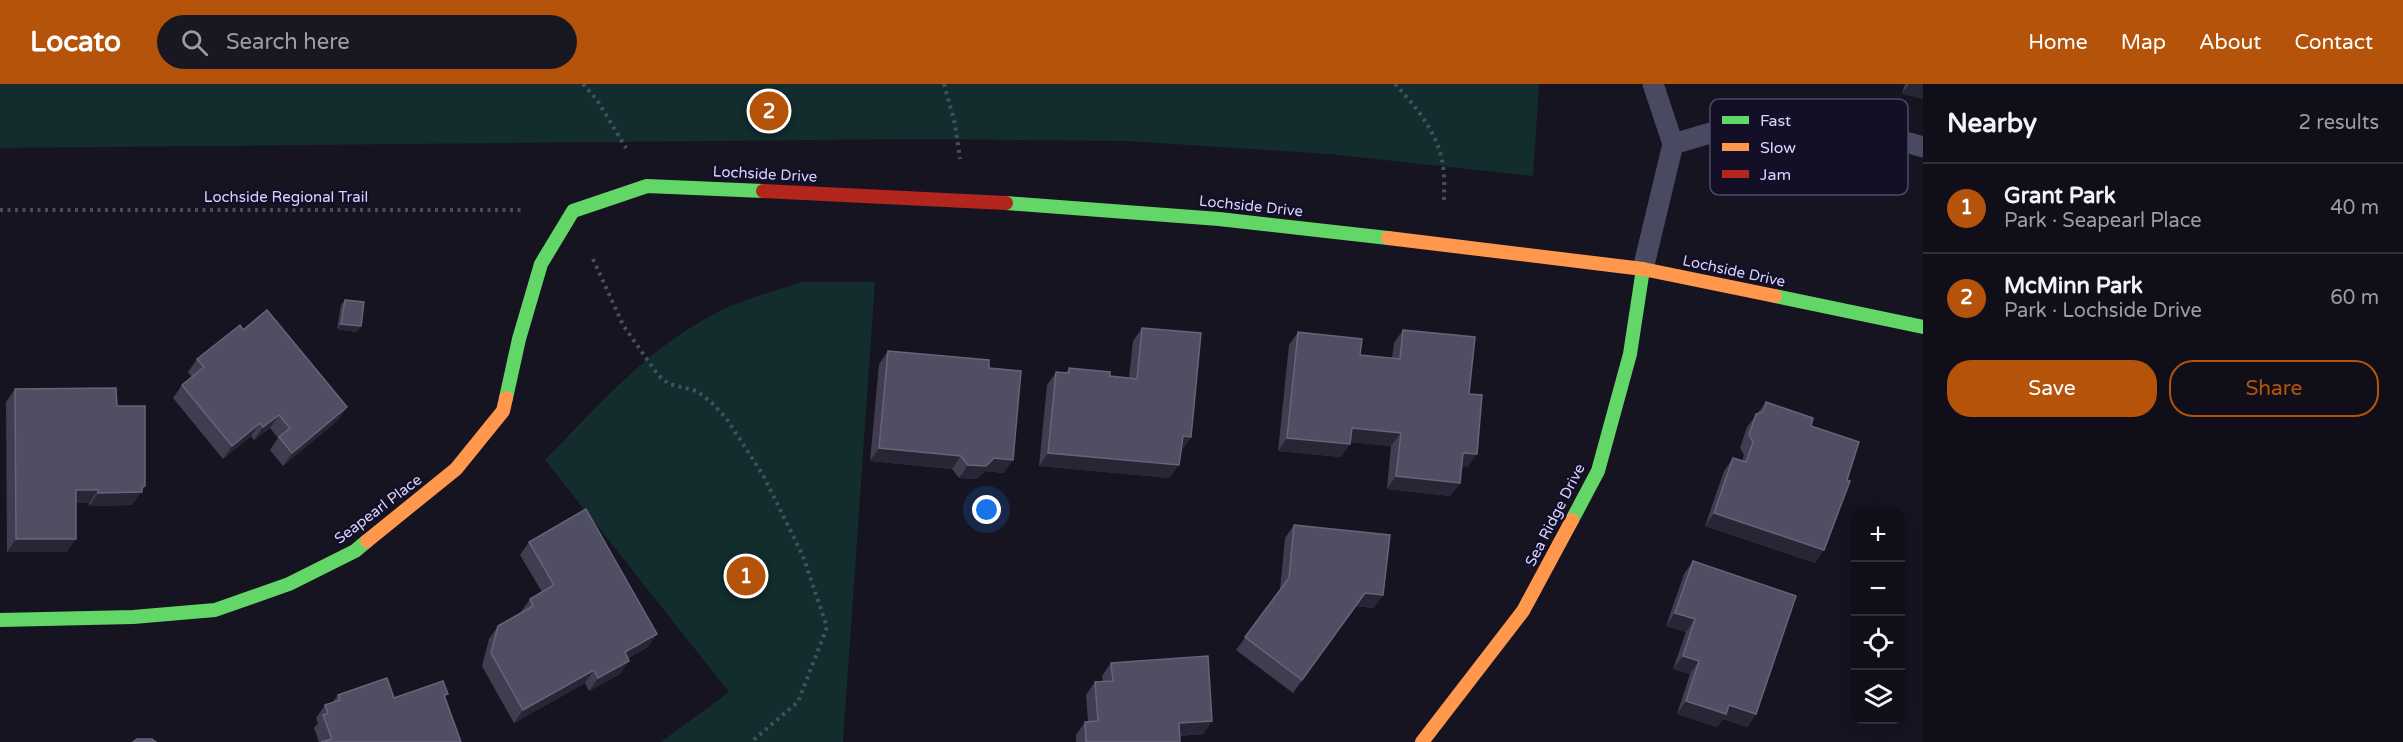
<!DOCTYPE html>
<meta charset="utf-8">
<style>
:root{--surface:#100f19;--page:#191822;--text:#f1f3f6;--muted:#9c9ca2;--line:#302f38;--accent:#b45309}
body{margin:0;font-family:"Varela Round",sans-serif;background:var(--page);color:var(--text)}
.controls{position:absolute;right:18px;bottom:18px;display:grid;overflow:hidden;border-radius:12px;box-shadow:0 3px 15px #0003}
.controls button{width:54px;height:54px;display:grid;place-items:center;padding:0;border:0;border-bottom:2px solid var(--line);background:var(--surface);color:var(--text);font:30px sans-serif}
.you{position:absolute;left:987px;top:426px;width:21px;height:21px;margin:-15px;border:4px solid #fff;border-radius:50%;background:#1a73e8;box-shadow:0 0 0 9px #1a73e833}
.badge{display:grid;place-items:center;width:39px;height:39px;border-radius:50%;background:var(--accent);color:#fff;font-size:20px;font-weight:700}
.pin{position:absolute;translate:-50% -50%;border:3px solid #fff;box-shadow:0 2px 6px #0006}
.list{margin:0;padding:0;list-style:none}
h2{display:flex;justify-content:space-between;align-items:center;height:78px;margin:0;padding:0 24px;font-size:26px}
h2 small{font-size:20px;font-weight:400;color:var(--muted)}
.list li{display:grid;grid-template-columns:39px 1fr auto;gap:18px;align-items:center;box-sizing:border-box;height:90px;padding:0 24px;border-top:2px solid var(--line)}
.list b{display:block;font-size:22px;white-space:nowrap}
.list p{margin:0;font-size:20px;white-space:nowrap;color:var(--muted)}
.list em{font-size:20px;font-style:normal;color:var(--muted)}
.actions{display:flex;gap:12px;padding:18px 24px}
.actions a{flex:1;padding:14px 0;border:2px solid var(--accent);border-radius:24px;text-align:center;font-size:21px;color:var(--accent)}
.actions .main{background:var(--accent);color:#fff}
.icon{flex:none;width:33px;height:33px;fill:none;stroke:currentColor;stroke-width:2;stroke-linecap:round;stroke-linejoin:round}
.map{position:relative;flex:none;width:1923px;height:658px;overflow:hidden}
header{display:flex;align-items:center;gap:36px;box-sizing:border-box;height:84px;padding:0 30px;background:var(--accent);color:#fff}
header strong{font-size:28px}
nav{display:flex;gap:33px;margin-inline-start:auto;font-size:21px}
.search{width:420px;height:54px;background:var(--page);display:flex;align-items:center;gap:15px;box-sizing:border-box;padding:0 21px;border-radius:33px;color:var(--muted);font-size:22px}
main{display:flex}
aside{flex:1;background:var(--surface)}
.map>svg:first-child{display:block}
.green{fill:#132c2d}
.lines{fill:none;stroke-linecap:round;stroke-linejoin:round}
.path{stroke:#44505f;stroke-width:4;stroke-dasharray:3 4.5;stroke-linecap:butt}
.lane{stroke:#4a4962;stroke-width:21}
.fast{stroke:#63d668;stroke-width:14}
.slow{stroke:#ff974d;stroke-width:14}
.jam{stroke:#b3261e;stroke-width:14}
.wall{fill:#403d50}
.shaded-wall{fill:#282635}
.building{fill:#504e63;stroke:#66637b;stroke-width:1.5}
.labels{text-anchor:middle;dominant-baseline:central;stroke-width:5;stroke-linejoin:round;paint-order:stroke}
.street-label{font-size:15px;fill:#d9d4ff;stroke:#130f26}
.key{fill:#130f26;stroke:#4e4a67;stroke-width:1.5}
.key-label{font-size:16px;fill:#d9d4ff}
</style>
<header>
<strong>Locato</strong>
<div class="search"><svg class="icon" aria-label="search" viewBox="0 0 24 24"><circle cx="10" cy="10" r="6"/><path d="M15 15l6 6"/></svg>Search here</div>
<nav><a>Home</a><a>Map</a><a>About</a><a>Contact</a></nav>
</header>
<main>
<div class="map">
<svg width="1923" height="658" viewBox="0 0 1923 658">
<rect width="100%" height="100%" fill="#161421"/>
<g class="green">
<polygon points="0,0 1539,0 1533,92 1329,70 1125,57 920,55 0,64"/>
<path d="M 802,198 L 875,198 L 843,658 L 661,658 L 729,608 L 545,376 C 598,322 650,261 720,227 C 746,214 775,207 802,198 Z"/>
</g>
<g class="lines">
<g class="path">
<polyline points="583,0 597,16 626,64"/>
<polyline points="944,0 955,40 960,75"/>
<path d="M 1395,0 C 1416,23 1439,50 1443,82 C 1445,94 1444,107 1444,120"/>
<polyline points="0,126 524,126"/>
<polyline points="593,175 623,241 658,291 669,300 697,307 712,319 726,334 763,391 803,472 827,543 798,618 751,658"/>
</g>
<g class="lane">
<polyline points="1673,60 1751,37 1810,31 1923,63"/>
<polyline points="1643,185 1673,60 1653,0"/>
</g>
<g class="fast">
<polyline points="1006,119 1219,135 1388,154"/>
<polyline points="1775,212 1923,243"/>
<polyline points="506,314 519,255 541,180 573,127 647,102 763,107"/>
<polyline points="1572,436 1598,387 1630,270 1643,185"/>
<polyline points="0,536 133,533 215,526 289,500 355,467 367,457"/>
</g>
<g class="slow">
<polyline points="1388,154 1643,185 1775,212"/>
<polyline points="367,457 456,385 503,327 506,314"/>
<polyline points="1422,658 1523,527 1572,436"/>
</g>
<polyline class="jam" points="763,107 1006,119"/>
</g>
<g class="wall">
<polygon points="1904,0 1923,0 1902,10 1905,0"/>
<polygon points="345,216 357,248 337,245 341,221"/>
<polygon points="1142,244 1191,353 1182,366 1181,366 1170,394 1039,382 1047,301 1056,288 1066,289 1069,284 1110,292 1129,294 1133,257"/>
<polygon points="243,246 347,323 338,336 283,382 270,366 278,354 270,344 254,356 251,352 223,375 173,314 182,301 192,293 188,288 197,275"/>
<polygon points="1403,246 1469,310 1468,383 1461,382 1460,399 1450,412 1387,405 1391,362 1350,358 1341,373 1278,367 1289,261 1298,248 1360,271 1392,274 1394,259"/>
<polygon points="888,267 989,284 1004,389 985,387 977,395 959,394 952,385 870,377 879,280"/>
<polygon points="15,305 117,322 145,402 132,421 89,422 89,419 76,419 67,468 7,468 6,318"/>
<polygon points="1766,318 1811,342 1815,479 1705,442 1724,387 1733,374 1742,377 1744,371 1740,364 1747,343"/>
<polygon points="1294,441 1374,524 1356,522 1293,609 1236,566 1280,506 1285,454"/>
<polygon points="529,458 648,563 628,574 620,590 589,607 585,599 514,639 482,582 489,555 498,542 521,529 521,528 530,515 542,508 520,471"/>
<polygon points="1693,477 1756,630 1747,643 1723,635 1717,643 1677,630 1690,590 1673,585 1686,548 1666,542 1684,490"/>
<polygon points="1111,579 1212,637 1203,650 1179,652 1180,658 1076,658 1076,651 1085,638 1088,638 1086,611 1095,598 1103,598 1102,592"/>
<polygon points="448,610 445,613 461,658 319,658 314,644 318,639 316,634 325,621 332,619 338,611 394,614"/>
</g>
<g class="shaded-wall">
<polygon points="1909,0 1923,0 1923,15 1902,10"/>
<polygon points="341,240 361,242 357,248 337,245"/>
<polygon points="347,323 338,336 283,382 292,369"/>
<polygon points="279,331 270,344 254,356 263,343"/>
<polygon points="260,339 251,352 223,375 232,362"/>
<polygon points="1352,344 1401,349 1391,362 1343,357"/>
<polygon points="1183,352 1191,353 1182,366 1173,365"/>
<polygon points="1287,354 1350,360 1341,373 1278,367"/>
<polygon points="879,364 961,372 952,385 870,377"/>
<polygon points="1048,369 1179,381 1170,394 1039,382"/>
<polygon points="1463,369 1477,370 1468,383 1454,382"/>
<polygon points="994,374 1013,376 1004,389 985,387 977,395 959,394 968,381"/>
<polygon points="1396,392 1460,399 1450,412 1387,405"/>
<polygon points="145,402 132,421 89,422 98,409"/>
<polygon points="76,406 98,406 89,419 67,419"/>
<polygon points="1714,429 1824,466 1815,479 1705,442"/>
<polygon points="16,455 76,455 67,468 7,468"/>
<polygon points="1365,509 1383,511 1374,524 1356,522 1293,609"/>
<polygon points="1675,529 1695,535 1686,548 1666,542"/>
<polygon points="657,550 648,563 616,581 625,568"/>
<polygon points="1683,572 1699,577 1690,590 1673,585"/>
<polygon points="629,577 620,590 589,607 598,594"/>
<polygon points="594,586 585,599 514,639 523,626"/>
<polygon points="1686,617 1729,621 1756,630 1747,643 1723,635 1717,643 1677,630"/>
<polygon points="1212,637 1203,650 1169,652 1179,639"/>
</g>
<g class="building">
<polygon points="345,216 364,218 361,242 341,240"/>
<polygon points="267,226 347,323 292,369 279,353 290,344 279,331 263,343 260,339 232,362 182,301 204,283 197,275 240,241 243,246"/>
<polygon points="1142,244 1201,249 1191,353 1183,352 1179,381 1048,369 1056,288 1069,289 1069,284 1110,288 1110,292 1137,295"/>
<polygon points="1403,246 1475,253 1469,310 1482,311 1477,370 1463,369 1460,399 1396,392 1401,349 1352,344 1350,360 1287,354 1298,248 1362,255 1360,271 1400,275"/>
<polygon points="888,267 989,276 989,284 1021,287 1013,376 994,374 986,382 968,381 961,372 879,364"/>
<polygon points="116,304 117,322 145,322 145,402 142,403 142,408 98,409 98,406 76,406 76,455 16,455 15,305"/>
<polygon points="1766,318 1813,334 1811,342 1859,358 1847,396 1850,397 1824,466 1714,429 1733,374 1746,378 1753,358 1749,351 1756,330 1763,328"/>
<polygon points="586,425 657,550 625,568 629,577 598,594 594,586 523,626 491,569 498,542 533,522 530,515 554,501 529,458"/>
<polygon points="1294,441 1390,451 1383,511 1365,509 1302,596 1245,553 1289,494"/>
<polygon points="1693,477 1796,512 1756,630 1729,621 1726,630 1686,617 1699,577 1683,572 1695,535 1675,529"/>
<polygon points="1208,572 1212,637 1179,639 1180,658 1086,658 1085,638 1098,637 1095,598 1113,597 1111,579"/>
<polygon points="387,594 394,614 443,597 448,610 444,611 461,658 321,658 332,655 323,631 328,629 325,621 340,616 338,611"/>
<polygon points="137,655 152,655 156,658 133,658"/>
</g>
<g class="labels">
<g class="street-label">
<text transform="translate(765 90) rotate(3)">Lochside Drive</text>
<text x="286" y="113">Lochside Regional Trail</text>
<text transform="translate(1251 122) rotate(6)">Lochside Drive</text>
<text transform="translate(1734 187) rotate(12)">Lochside Drive</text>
<text transform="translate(378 425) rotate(-37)">Seapearl Place</text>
<text transform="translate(1555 431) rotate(-63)">Sea Ridge Drive</text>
</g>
</g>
<rect x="1710" y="15" width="198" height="96" rx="9" class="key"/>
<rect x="1722" y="32" width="27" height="8" fill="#63d668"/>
<rect x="1722" y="59" width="27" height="8" fill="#ff974d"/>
<rect x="1722" y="86" width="27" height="8" fill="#b3261e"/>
<g class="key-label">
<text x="1760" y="42">Fast</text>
<text x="1760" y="69">Slow</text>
<text x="1760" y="96">Jam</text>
</g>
</svg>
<div class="controls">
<button>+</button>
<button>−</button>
<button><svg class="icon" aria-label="locate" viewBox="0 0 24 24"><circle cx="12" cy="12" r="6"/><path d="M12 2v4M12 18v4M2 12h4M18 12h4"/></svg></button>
<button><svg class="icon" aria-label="layers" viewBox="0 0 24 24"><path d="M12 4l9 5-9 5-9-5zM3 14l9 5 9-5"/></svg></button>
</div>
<div class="you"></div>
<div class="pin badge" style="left:746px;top:492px">1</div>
<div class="pin badge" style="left:769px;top:27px">2</div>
</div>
<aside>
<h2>Nearby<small>2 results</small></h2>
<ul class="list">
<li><span class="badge">1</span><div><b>Grant Park</b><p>Park · Seapearl Place</p></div><em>40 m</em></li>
<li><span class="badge">2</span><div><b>McMinn Park</b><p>Park · Lochside Drive</p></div><em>60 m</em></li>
</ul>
<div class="actions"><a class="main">Save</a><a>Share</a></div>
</aside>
</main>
